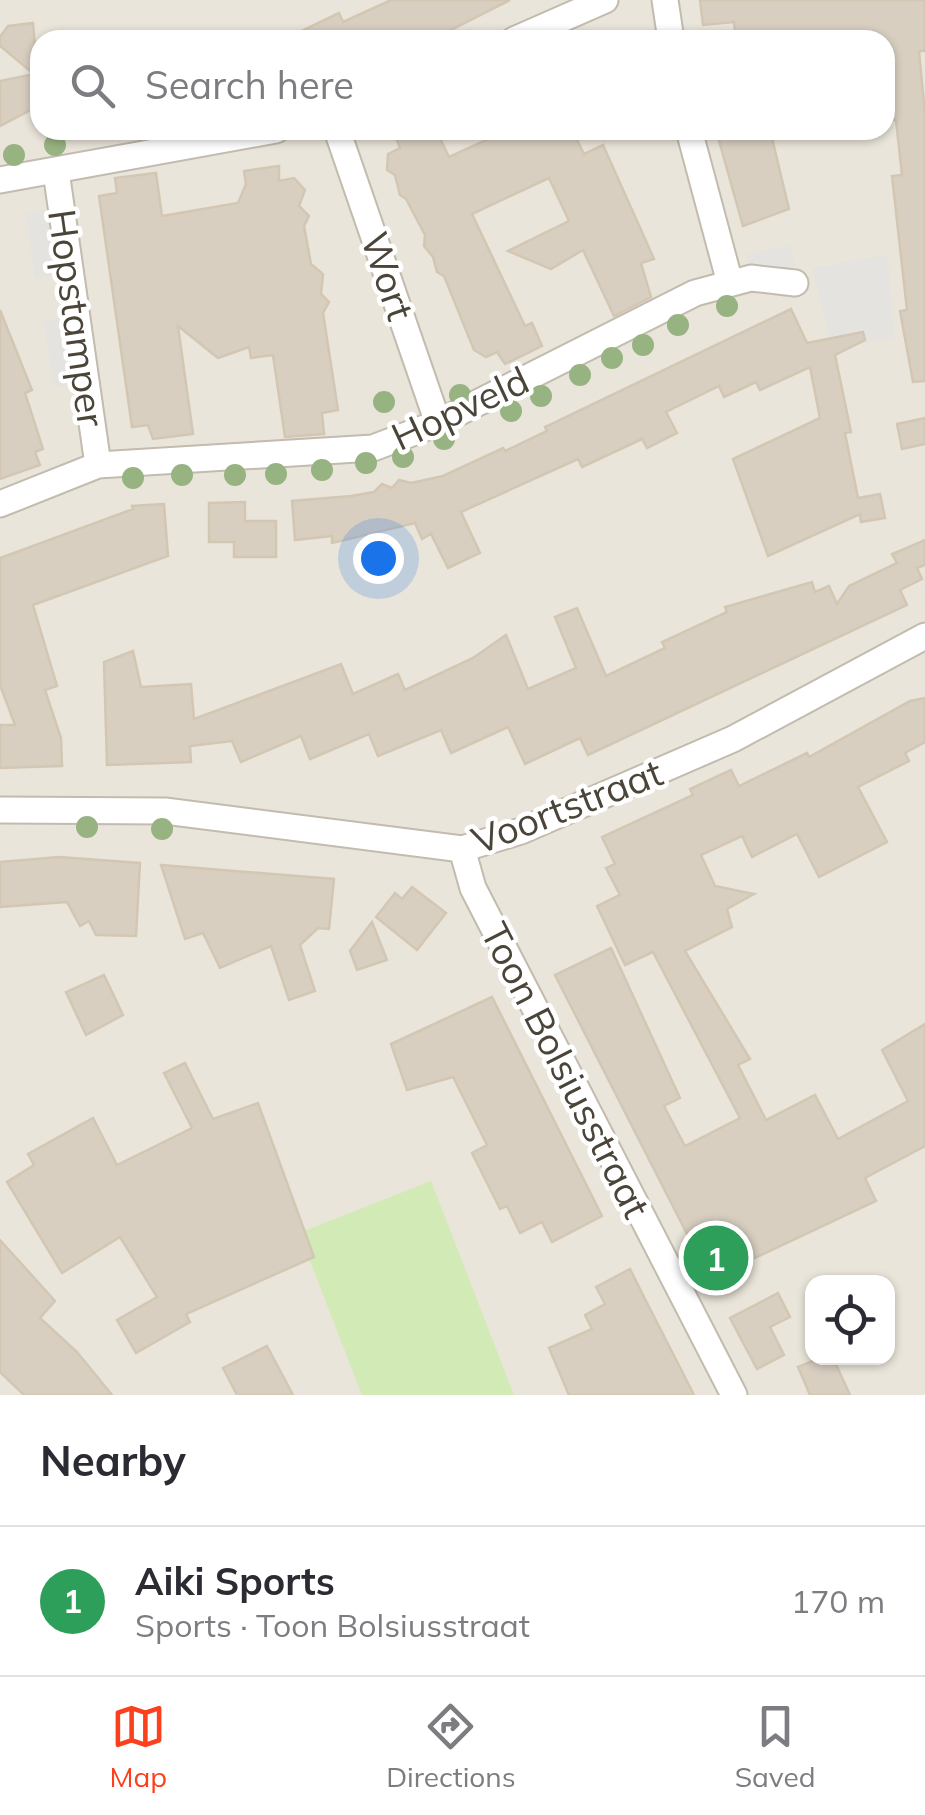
<!DOCTYPE html>
<meta charset="utf-8">
<style>
:root{--surface:#fff;--page:#f7f7f7;--text:#2b2b33;--muted:#7c7c81;--line:#e1e1e2;--accent:#fc3f1d}
body{margin:0;font-family:Mulish,sans-serif;background:var(--page);color:var(--text)}
.controls{position:absolute;right:30px;bottom:30px;display:grid;overflow:hidden;border-radius:20px;box-shadow:0 2px 8px #0004}
.controls button{width:90px;height:90px;display:grid;place-items:center;padding:0;border:0;border-bottom:2px solid var(--line);background:var(--surface);color:var(--text);font:50px sans-serif}
.you{position:absolute;left:378px;top:558px;width:35px;height:35px;margin:-25px;border:8px solid #fff;border-radius:50%;background:#1a73e8;box-shadow:0 0 0 15px #1a73e833}
.badge{display:grid;place-items:center;width:65px;height:65px;border-radius:50%;background:var(--accent);color:#fff;font-size:32px;font-weight:700}
.pin{position:absolute;translate:-50% -50%;border:5px solid #fff;box-shadow:0 2px 10px #0006}
.list{margin:0;padding:0;list-style:none}
h2{display:flex;justify-content:space-between;align-items:center;height:130px;margin:0;padding:0 40px;font-size:42px}
h2 small{font-size:32px;font-weight:400;color:var(--muted)}
.list li{display:grid;grid-template-columns:65px 1fr auto;gap:30px;align-items:center;box-sizing:border-box;height:150px;padding:0 40px;border-top:2px solid var(--line)}
.list b{display:block;font-size:38px;white-space:nowrap}
.list p{margin:0;font-size:32px;white-space:nowrap;color:var(--muted)}
.list em{font-size:32px;font-style:normal;color:var(--muted)}
.icon{flex:none;width:55px;height:55px;fill:none;stroke:currentColor;stroke-width:2;stroke-linecap:round;stroke-linejoin:round}
.map{position:relative;flex:none;width:925px;height:1395px;overflow:hidden}
.search{position:absolute;background:var(--surface);box-shadow:0 2px 8px #0004;left:30px;right:30px;top:30px;height:110px;display:flex;align-items:center;gap:25px;box-sizing:border-box;padding:0 35px;border-radius:30px;color:var(--muted);font-size:38px}
.sheet{height:280px;background:var(--surface)}
nav{display:flex;justify-content:space-around;align-items:center;box-sizing:border-box;height:140px;border-top:2px solid var(--line);background:var(--surface);font-size:28px;color:var(--muted)}
nav a{display:grid;justify-items:center;gap:5px}
nav .on{color:var(--accent)}
.map>svg:first-child{display:block}
.residential{fill:#eae5da;fill-rule:evenodd}
.green{fill:#d2eab5}
.parking{fill:#e5e3e0}
.building{fill:#d8cfc1;stroke:#d3c7b4;stroke-width:2.5}
.lines{fill:none;stroke-linecap:round;stroke-linejoin:round}
.minor-casing{stroke:#c2bbae;stroke-width:29}
.minor{stroke:#fff;stroke-width:25}
.tree{fill:#97b381}
.labels{text-anchor:middle;dominant-baseline:central;stroke-width:9;stroke-linejoin:round;paint-order:stroke}
.street-label{font-size:38px;fill:#4b4439;stroke:#fff}
</style>
<div class="map">
<svg width="925" height="1395" viewBox="0 0 925 1395">
<rect width="100%" height="100%" fill="#f6f3ec"/>
<path class="residential" d="M 0,0 L 925,0 L 925,1395 L 0,1395 ZM 40,40 L 885,40 L 885,130 L 40,130 ZM 812,1282 L 888,1282 L 888,1358 L 812,1358 Z"/>
<polygon class="green" points="431,1181 514,1395 362,1395 299,1233"/>
<g class="parking">
<polygon points="53,209 62,275 35,278 25,213"/>
<polygon points="790,245 796,266 750,276 746,254"/>
<polygon points="888,255 894,337 833,350 812,268"/>
<polygon points="67,317 77,384 53,387 44,320"/>
</g>
<g class="building">
<polygon points="391,0 510,0 433,39 283,40 339,13 343,22"/>
<polygon points="700,0 925,0 925,51 919,51 925,113 925,381 913,382 900,311 907,310 892,176 902,175 896,120 886,121 885,40 736,40 734,22 703,25"/>
<polygon points="33,23 40,105 0,126 0,81 34,74 0,46 0,37 8,26"/>
<polygon points="393,130 436,130 449,157 508,130 572,130 584,154 603,145 654,259 641,263 651,297 614,316 583,250 551,269 508,251 569,221 549,178 472,214 525,326 532,323 542,346 505,364 497,352 486,357 474,350 444,276 437,272 433,257 424,246 425,235 406,199 400,195 395,175 387,170 388,154 400,148"/>
<polygon points="716,130 770,130 789,209 743,226"/>
<polygon points="279,166 279,181 294,178 305,190 299,206 309,216 304,226 311,264 323,274 321,294 329,302 323,313 338,410 322,413 324,434 285,437 273,355 251,358 249,347 218,358 178,326 193,434 153,439 148,425 132,427 99,196 117,193 115,178 156,173 162,216 238,203 246,184 244,171"/>
<polygon points="791,309 807,343 863,332 865,340 835,355 851,432 845,433 858,498 880,494 885,518 861,522 860,514 768,556 733,459 820,418 810,367 760,390 756,382 724,397 719,386 666,412 677,433 647,448 642,439 582,467 578,459 461,512 480,553 448,568 431,534 422,539 415,523 332,543 332,536 295,540 292,501 351,496 374,492 382,484 392,488 399,480 411,483 443,476 503,448 505,451 547,431 545,427"/>
<polygon points="0,310 32,390 25,393 43,449 35,452 40,465 0,479"/>
<polygon points="925,418 925,444 902,449 897,424"/>
<polygon points="245,502 245,521 276,521 276,557 234,557 234,542 209,542 209,503"/>
<polygon points="164,504 168,556 33,605 57,686 45,690 61,738 62,766 0,768 0,725 15,725 0,685 0,558 133,509 132,506"/>
<polygon points="925,540 925,565 917,568 922,579 900,590 907,605 588,755 580,738 525,764 508,727 451,753 441,730 378,756 369,734 310,759 301,736 241,762 232,741 190,746 191,762 107,765 104,662 133,651 141,687 191,684 194,719 341,664 353,694 398,674 405,690 473,658 506,635 528,689 576,668 555,617 577,608 606,676 665,648 662,642 727,612 725,607 812,582 815,592 829,586 837,604 849,586 897,563 892,554"/>
<polygon points="925,698 925,742 905,753 909,761 858,787 887,842 819,877 797,834 752,857 742,836 701,855 715,886 754,894 727,909 732,927 685,951 750,1059 738,1065 766,1120 815,1095 838,1139 908,1101 882,1050 925,1024 925,1146 865,1178 876,1201 710,1279 555,975 611,948 680,1098 664,1106 685,1146 740,1118 653,952 625,965 597,906 620,895 606,868 615,864 602,837 693,795 690,789 731,770 739,786 807,753 809,757 910,701"/>
<polygon points="59,857 140,863 136,936 96,935 89,921 80,926 67,902 0,907 0,862"/>
<polygon points="161,865 334,879 329,929 318,928 300,945 315,991 289,1000 271,946 220,968 203,933 185,939"/>
<polygon points="412,887 446,913 417,950 376,917 395,893 402,899"/>
<polygon points="372,922 387,960 357,970 350,951"/>
<polygon points="104,975 123,1015 86,1035 66,992"/>
<polygon points="492,997 602,1216 552,1242 542,1222 520,1233 507,1206 500,1209 472,1153 487,1145 453,1077 407,1090 391,1044"/>
<polygon points="185,1063 213,1119 258,1103 314,1257 186,1314 190,1322 136,1353 117,1320 157,1297 120,1237 62,1273 7,1182 34,1165 28,1154 93,1118 117,1165 192,1128 164,1073"/>
<polygon points="0,1240 55,1301 40,1318 77,1352 112,1395 24,1395 0,1372"/>
<polygon points="630,1269 644,1297 694,1395 569,1395 549,1348 592,1329 585,1315 605,1304 596,1287"/>
<polygon points="778,1293 790,1317 770,1327 784,1355 757,1369 730,1318"/>
<polygon points="267,1346 293,1395 237,1395 223,1368"/>
<polygon points="820,1358 833,1358 850,1395 810,1395 798,1367"/>
</g>
<g class="lines">
<defs>
<g id="minor">
<polyline points="665,0 671,40"/>
<polyline points="514,40 605,0"/>
<polyline points="337,130 438,423"/>
<polyline points="689,130 730,283"/>
<polyline points="56,171 98,465"/>
<polyline points="0,180 276,130"/>
<polyline points="0,504 98,465 373,448 438,423 695,293 751,278 795,283"/>
<polyline points="0,810 165,811 462,849 521,831 733,739 925,636"/>
<polyline points="462,849 473,888 734,1395"/>
</g>
</defs>
<use href="#minor" class="minor-casing"/>
<use href="#minor" class="minor"/>
</g>
<g class="tree">
<circle cx="55" cy="145" r="11"/>
<circle cx="14" cy="155" r="11"/>
<circle cx="727" cy="306" r="11"/>
<circle cx="678" cy="325" r="11"/>
<circle cx="643" cy="345" r="11"/>
<circle cx="612" cy="358" r="11"/>
<circle cx="580" cy="375" r="11"/>
<circle cx="460" cy="395" r="11"/>
<circle cx="541" cy="396" r="11"/>
<circle cx="384" cy="402" r="11"/>
<circle cx="511" cy="411" r="11"/>
<circle cx="444" cy="439" r="11"/>
<circle cx="403" cy="457" r="11"/>
<circle cx="366" cy="463" r="11"/>
<circle cx="322" cy="470" r="11"/>
<circle cx="276" cy="474" r="11"/>
<circle cx="182" cy="475" r="11"/>
<circle cx="235" cy="475" r="11"/>
<circle cx="133" cy="478" r="11"/>
<circle cx="87" cy="827" r="11"/>
<circle cx="162" cy="829" r="11"/>
</g>
<g class="labels">
<g class="street-label">
<text transform="translate(388 276) rotate(71)">Wort</text>
<text transform="translate(77 318) rotate(82)">Hopstamper</text>
<text transform="translate(460 408) rotate(-25)">Hopveld</text>
<text transform="translate(567 806) rotate(-21)">Voortstraat</text>
<text transform="translate(566 1070) rotate(63)">Toon Bolsiusstraat</text>
</g>
</g>
</svg>
<div class="controls">
<button><svg class="icon" aria-label="locate" viewBox="0 0 24 24"><circle cx="12" cy="12" r="6"/><path d="M12 2v4M12 18v4M2 12h4M18 12h4"/></svg></button>
</div>
<div class="you"></div>
<div class="pin badge" style="left:716px;top:1258px;background:#2e9e5b">1</div>
<div class="search"><svg class="icon" aria-label="search" viewBox="0 0 24 24"><circle cx="10" cy="10" r="6"/><path d="M15 15l6 6"/></svg>Search here</div>
</div>
<section class="sheet">
<h2>Nearby<small></small></h2>
<ul class="list">
<li><span class="badge" style="background:#2e9e5b">1</span><div><b>Aiki Sports</b><p>Sports · Toon Bolsiusstraat</p></div><em>170 m</em></li>
</ul>
</section>
<nav>
<a class="on"><svg class="icon" aria-label="map" viewBox="0 0 24 24"><path d="M3 6l6-2 6 2 6-2v14l-6 2-6-2-6 2zM9 4v14M15 6v14"/></svg>Map</a>
<a><svg class="icon" aria-label="directions" viewBox="0 0 24 24"><path d="M12 3l9 9-9 9-9-9zM9 14v-3h6M13 9l2 2-2 2"/></svg>Directions</a>
<a><svg class="icon" aria-label="saved" viewBox="0 0 24 24"><path d="M7 4h10v16l-5-4-5 4z"/></svg>Saved</a>
</nav>
